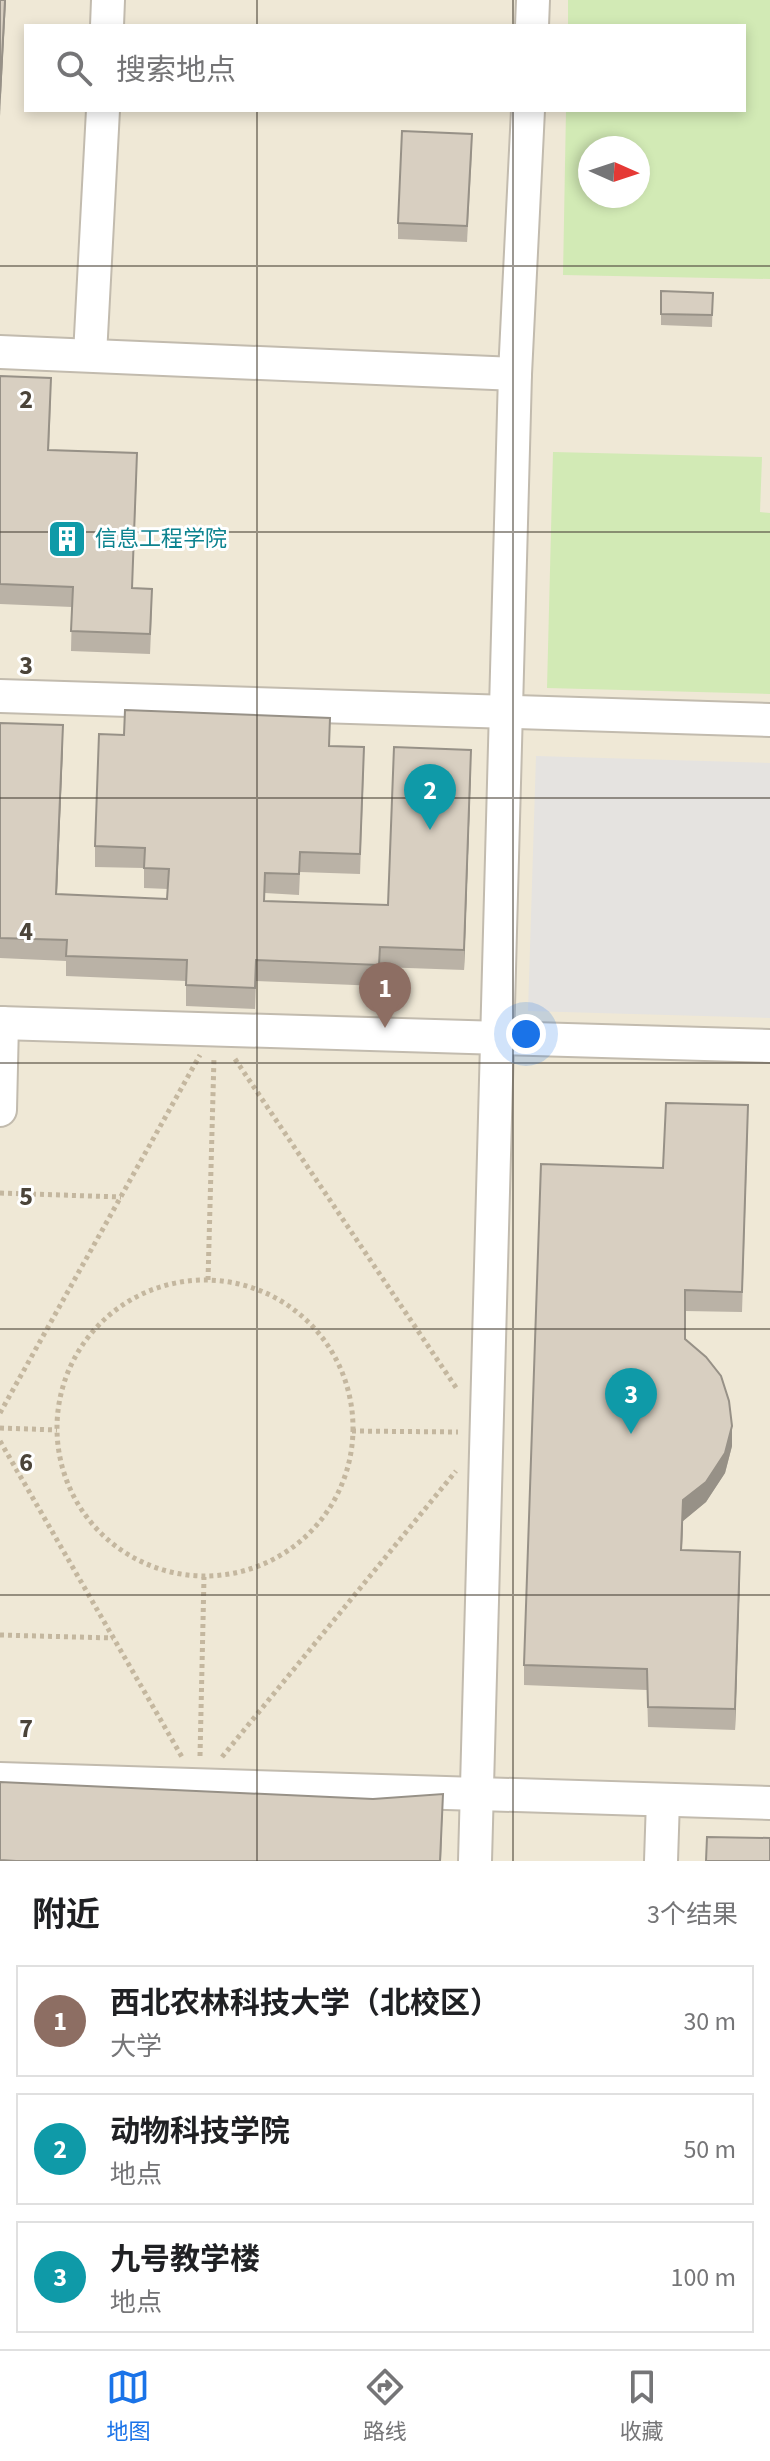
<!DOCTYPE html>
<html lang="zh">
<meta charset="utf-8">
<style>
:root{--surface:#fff;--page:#f6f6f6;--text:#202124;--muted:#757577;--line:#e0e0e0;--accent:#1a73e8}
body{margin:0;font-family:"Source Sans 3","Noto Sans SC",sans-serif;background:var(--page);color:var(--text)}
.compass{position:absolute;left:578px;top:136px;width:72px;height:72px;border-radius:50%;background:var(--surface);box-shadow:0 4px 12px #0003;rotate:93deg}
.you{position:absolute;left:526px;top:1034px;width:28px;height:28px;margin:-20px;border:6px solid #fff;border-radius:50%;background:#1a73e8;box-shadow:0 0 0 12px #1a73e833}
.badge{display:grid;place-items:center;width:52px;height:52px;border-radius:50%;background:var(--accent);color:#fff;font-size:26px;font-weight:700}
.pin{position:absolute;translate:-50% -66px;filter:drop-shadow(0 2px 4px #0008)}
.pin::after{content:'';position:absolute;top:42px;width:28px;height:24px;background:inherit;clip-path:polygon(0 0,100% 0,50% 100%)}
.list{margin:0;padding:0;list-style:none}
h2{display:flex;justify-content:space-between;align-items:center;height:104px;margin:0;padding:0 32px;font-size:34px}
h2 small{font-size:26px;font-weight:400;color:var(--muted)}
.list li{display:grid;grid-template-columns:52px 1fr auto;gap:24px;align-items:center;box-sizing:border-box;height:112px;margin:0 16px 16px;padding:0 16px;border:2px solid var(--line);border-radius:0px}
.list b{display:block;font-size:30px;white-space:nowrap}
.list p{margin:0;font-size:26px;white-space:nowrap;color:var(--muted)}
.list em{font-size:26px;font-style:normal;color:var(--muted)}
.icon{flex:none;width:44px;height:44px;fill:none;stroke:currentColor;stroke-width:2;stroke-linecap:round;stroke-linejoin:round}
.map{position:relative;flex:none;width:770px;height:1861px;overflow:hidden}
.search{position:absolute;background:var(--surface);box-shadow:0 4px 12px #0003;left:24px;right:24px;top:24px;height:88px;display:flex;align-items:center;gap:20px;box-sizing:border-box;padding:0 28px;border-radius:0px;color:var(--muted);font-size:30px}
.sheet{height:488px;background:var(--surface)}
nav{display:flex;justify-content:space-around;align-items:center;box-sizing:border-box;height:112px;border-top:2px solid var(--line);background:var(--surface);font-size:22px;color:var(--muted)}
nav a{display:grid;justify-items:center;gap:4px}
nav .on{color:var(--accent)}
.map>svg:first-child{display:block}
.education{fill:#efe8d6;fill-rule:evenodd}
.green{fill:#d2eab5;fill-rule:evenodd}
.parking{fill:#e5e3e0}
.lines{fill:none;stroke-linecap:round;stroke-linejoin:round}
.minor-casing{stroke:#c2bbae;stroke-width:36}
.path{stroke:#c4b79f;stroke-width:5;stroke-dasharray:4 4;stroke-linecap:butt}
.minor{stroke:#fff;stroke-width:32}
.wall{fill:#bab2a6}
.shaded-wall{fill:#979187}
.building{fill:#d8cfc1;stroke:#979187;stroke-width:2}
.grid{fill:none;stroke:#4b4439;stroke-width:2;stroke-opacity:0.55}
.labels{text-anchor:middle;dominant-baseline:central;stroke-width:6;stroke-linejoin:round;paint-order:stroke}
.culture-label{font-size:22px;fill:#0d838f;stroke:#fff;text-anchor:start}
.grid-label{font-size:26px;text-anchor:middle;font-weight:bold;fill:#4b4439;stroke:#fff;stroke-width:6;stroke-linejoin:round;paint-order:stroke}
</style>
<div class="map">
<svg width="770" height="1861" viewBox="0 0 770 1861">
<rect width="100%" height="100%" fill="#f6f3ec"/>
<path class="education" d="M 0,0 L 770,0 L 770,1861 L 0,1861 ZM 26,26 L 744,26 L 744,110 L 26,110 ZM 590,148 L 638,148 L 638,196 L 590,196 Z"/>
<g class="green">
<path d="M 568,0 L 770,0 L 770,279 L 563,275 L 566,110 L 744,110 L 744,26 L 568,26 ZM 590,148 L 638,148 L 638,196 L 590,196 Z"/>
<polygon points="553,452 762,457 760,512 770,513 770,694 547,688"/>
</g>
<polygon class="parking" points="536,756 770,763 770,1018 528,1011"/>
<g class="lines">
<defs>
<g id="minor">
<polyline points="107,26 108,0"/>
<polyline points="532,26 533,0"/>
<polyline points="0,352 515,374"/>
<polyline points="90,355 103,110"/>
<polyline points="0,696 770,720"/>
<polyline points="0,1023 770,1046"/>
<polyline points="0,1110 2,1023"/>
<polyline points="0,1779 770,1803"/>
<polyline points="475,1861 515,374 528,110"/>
<polyline points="661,1861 663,1800"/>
</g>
</defs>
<use href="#minor" class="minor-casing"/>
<g class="path">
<polyline points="235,1059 457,1389"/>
<polyline points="0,1193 121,1197"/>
<circle cx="205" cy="1428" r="148"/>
<polyline points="208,1280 214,1057"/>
<polyline points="0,1413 200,1055"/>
<polyline points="0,1428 57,1430"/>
<polyline points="352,1431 458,1432"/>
<polyline points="0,1441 182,1757"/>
<polyline points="0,1635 113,1638"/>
<polyline points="200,1756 204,1577"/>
<polyline points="222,1757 456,1471"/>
</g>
<use href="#minor" class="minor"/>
</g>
<g class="wall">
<polygon points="472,151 467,242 398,239 398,223"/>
<polygon points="661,291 713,293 712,327 661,325"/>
<polygon points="0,376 51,398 49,450 137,473 132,588 152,609 150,654 71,651 72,607 0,604"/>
<polygon points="0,723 63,746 57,895 167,899 168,889 144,888 144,868 95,867 95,846 330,746 364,767 360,874 300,872 299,895 265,893 265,901 388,905 471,770 464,970 380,967 379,986 256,981 255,1009 186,1006 186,981 66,976 66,961 0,958"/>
<polygon points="748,1126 742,1312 685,1311 685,1339 732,1446 725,1473 706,1502 683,1521 682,1550 740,1572 735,1730 648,1727 647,1690 524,1685 524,1665 663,1168"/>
</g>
<g class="shaded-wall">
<polygon points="5,0 6,0 0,116 0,95"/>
<polygon points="63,725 63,746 56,915 56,894"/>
<polygon points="471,750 471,770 464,970 464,950"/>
<polygon points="732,1426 732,1446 725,1473 706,1502 683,1521 681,1570 683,1500"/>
<polygon points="740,1552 740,1572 735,1730 735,1709"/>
<polygon points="443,1794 441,1861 440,1861"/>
</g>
<g class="building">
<polygon points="0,0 5,0 0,95"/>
<polygon points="402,131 472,134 467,226 398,223"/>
<polygon points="661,291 713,293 712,315 661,314"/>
<polygon points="0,376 51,378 48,450 137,453 132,588 152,589 150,634 71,631 73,587 0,584"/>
<polygon points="125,710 330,718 329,746 364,747 360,854 300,852 299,874 265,873 264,901 388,905 394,747 471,750 464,950 380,947 379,965 256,960 255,988 186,985 187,960 66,956 67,940 0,938 0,723 63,725 56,894 167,899 169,869 144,868 145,848 95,846 99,734 124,735"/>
<polygon points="666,1103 748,1105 742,1292 685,1290 685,1339 706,1357 721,1376 729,1401 732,1426 725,1453 706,1482 683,1500 681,1550 740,1552 735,1709 648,1707 647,1669 524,1665 541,1164 663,1168"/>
<polygon points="0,1782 373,1799 443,1794 440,1861 16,1861 0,1860 0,1861"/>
<polygon points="707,1837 770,1838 770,1861 706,1861"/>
</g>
<path class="grid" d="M 257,0 L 257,26M 513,0 L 513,26M 257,110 L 257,1861M 513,110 L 513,1861M 0,266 L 770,266M 0,532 L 770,532M 0,798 L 770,798M 0,1063 L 770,1063M 0,1329 L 770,1329M 0,1595 L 770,1595"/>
<defs>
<symbol id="building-square" viewBox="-11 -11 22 22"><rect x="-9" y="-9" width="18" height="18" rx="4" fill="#0f9aa8" stroke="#fff"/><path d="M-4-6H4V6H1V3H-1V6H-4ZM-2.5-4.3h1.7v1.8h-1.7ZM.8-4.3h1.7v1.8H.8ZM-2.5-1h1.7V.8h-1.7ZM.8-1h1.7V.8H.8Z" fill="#fff"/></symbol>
</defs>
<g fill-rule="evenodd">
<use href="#building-square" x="45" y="517" width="44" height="44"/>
</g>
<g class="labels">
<g class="culture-label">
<text x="95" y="539">信息工程学院</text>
</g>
</g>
<g class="grid-label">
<text x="26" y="408">2</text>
<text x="26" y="674">3</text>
<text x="26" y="940">4</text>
<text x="26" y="1205">5</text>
<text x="26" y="1471">6</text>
<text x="26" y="1737">7</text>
</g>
</svg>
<svg class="compass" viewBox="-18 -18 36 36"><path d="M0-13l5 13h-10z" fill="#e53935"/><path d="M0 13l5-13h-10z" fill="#757577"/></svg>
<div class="you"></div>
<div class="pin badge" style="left:385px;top:1028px;background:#8d6e63">1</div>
<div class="pin badge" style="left:430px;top:830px;background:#0f9aa8">2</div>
<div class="pin badge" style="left:631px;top:1434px;background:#0f9aa8">3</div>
<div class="search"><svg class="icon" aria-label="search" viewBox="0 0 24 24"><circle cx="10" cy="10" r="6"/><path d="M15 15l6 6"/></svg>搜索地点</div>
</div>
<section class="sheet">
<h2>附近<small>3个结果</small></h2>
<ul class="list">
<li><span class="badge" style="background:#8d6e63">1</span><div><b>西北农林科技大学（北校区）</b><p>大学</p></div><em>30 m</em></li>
<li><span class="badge" style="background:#0f9aa8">2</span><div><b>动物科技学院</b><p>地点</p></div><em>50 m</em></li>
<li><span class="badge" style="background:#0f9aa8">3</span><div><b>九号教学楼</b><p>地点</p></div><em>100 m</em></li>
</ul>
</section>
<nav>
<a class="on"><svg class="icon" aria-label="map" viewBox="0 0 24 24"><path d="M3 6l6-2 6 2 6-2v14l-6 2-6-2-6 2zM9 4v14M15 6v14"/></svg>地图</a>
<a><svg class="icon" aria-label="directions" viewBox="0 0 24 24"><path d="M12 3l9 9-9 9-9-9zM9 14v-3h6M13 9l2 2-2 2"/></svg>路线</a>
<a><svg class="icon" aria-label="saved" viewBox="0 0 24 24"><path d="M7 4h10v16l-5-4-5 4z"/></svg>收藏</a>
</nav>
